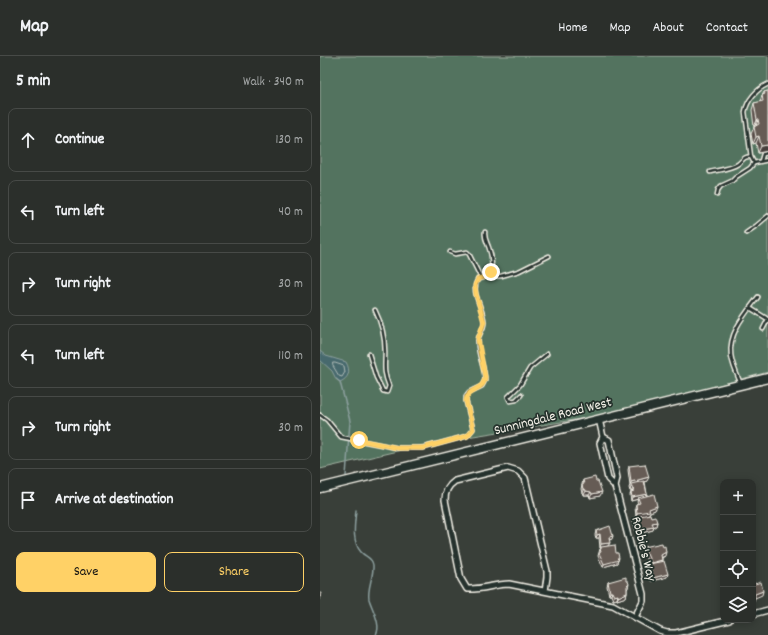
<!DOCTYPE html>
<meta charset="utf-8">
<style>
:root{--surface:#2b2f2b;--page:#333733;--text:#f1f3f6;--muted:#a6a9a9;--line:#474a47;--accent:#ffd166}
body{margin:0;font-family:Dekko,sans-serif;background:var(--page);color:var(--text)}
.controls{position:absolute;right:12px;bottom:12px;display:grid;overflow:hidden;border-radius:8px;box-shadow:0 2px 10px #0003}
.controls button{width:36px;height:36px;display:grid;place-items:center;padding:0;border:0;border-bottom:1px solid var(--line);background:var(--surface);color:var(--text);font:20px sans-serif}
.stop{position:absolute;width:12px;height:12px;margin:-9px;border:3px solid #ffd166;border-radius:50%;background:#fff}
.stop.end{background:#ffd166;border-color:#fff;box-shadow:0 1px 4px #0008}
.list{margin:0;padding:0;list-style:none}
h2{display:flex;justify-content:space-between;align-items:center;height:52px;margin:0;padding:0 16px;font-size:17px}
h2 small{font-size:13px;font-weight:400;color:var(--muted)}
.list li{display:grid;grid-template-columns:26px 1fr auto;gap:12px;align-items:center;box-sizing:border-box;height:64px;margin:0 8px 8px;padding:0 8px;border:1px solid var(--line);border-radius:8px}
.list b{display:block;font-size:15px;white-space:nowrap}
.list em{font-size:13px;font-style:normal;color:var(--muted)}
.actions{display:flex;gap:8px;padding:12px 16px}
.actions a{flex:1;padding:9px 0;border:1px solid var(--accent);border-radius:8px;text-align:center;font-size:14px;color:var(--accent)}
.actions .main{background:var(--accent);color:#111}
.icon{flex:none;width:22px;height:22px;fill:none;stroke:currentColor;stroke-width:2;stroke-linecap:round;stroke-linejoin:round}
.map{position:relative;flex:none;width:448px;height:579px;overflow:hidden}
header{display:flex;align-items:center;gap:24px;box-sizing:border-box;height:56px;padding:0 20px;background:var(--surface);border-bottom:1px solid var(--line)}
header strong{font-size:19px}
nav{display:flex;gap:22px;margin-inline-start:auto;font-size:14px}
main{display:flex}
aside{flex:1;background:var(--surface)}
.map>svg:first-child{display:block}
.green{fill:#52735e;stroke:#a3b2a3}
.water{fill:#47696d;stroke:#8c9f9e}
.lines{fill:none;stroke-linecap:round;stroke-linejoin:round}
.shore{stroke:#afbbb7;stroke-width:1}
.stream{stroke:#8c9f9e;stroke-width:1.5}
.lane-casing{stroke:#f4f1e8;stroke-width:5.5}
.street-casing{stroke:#f4f1e8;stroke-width:8}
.primary-casing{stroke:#f4f1e8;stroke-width:11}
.lane{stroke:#26332d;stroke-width:2.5}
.street{stroke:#26332d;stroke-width:5}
.primary{stroke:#26332d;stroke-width:8}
.wall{fill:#584e49;stroke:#f4f1e8}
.shaded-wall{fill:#47403c;stroke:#f4f1e8}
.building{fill:#665b55;stroke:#f4f1e8}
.route{stroke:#ffd166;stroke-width:5}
.labels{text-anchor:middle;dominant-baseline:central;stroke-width:3.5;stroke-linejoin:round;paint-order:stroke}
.street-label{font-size:14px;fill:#f4f1e8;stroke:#26332d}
</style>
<header>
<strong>Map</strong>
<nav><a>Home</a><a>Map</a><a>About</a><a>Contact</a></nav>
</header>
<main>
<aside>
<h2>5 min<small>Walk · 340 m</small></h2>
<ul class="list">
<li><svg class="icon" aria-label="ahead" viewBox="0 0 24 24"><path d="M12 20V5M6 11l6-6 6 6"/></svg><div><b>Continue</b></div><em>130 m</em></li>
<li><svg class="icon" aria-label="left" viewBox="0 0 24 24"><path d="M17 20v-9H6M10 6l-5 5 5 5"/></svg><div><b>Turn left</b></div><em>40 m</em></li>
<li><svg class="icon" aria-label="right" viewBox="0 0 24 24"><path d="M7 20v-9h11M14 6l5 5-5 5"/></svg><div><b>Turn right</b></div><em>30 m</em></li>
<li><svg class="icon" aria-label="left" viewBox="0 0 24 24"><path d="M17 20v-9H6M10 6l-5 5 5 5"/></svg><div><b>Turn left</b></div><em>110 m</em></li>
<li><svg class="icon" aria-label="right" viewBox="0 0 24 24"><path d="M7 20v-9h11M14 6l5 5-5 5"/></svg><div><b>Turn right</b></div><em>30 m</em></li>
<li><svg class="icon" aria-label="arrive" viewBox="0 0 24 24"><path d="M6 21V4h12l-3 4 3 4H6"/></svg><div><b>Arrive at destination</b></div></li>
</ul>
<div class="actions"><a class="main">Save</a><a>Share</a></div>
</aside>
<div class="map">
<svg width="448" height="579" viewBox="0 0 448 579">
<rect width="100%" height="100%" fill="#393f39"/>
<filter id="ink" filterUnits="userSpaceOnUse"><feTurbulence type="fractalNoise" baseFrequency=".025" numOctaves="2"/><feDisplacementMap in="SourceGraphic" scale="8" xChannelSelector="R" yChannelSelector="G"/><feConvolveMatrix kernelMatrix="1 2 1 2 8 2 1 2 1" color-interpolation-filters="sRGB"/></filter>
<g filter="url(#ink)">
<polygon class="green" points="0,0 448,0 448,316 291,358 116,386 0,413"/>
<path class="water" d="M 0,295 L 6,300 L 26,306 C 31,315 29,322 20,326 L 16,323 L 12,315 L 0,304 Z"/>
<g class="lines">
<polygon class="shore" points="13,307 15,307 24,310 25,316 22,321 19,320 13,310"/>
<g class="stream">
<polyline points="16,323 20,326 30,365 26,420"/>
<path d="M 36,454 C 35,467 31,485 41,496 C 45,501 52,501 53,509 C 54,520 47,532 49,543 C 52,553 62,569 56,579"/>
</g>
<defs>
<g id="lane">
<path d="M 431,101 L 425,56 C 427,44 437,33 448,28"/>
<polyline points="441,105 443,98 448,97"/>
<path d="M 390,116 C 398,114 411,113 418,108 C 423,104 424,100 431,101 L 434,107"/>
<polyline points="397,139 398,134 401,130 412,125 416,121 430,112 434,107 448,104"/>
<path d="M 165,176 C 164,182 167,186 169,192 C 172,201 174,212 167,220"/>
<polyline points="426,177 436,170 448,160"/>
<polyline points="130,196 135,198 147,196 149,198 161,222"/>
<polyline points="430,252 446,262"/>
<polyline points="443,273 448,263"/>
<path d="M 49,298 L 56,321 L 63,335 L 67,336 L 69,330 C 63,315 65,311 65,296 C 65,282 61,266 55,254"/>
<path d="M 421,328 C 417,319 412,308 411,299 C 408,277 426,257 438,241"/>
<polyline points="201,339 196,344 190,345 188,341 200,329 210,312 227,298"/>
<path d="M 0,359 L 7,364 L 21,381 L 78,392 L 103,392 L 147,380 L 153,373 L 146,345 L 146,340 L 149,336 L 162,330 L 165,324 C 165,311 157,298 158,285 C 158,278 164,274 164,267 C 165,253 149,237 158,223 L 165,221 L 181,220 L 199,215 L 229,200"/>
</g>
<g id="street">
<polyline points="279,363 283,381 280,387 288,423 295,430 323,538 323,545 315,561"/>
<polyline points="283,381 289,384 297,422 295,430"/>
<path d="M 225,535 L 227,521 L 227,515 L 205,422 L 198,415 L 188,412 L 135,425 C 128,430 125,435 125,444 L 141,523 L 147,533 C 162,534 175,528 189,528 L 293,549 L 340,575 L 347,577 L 356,577 L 409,564"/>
<polyline points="433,558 448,554"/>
</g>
<polyline id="primary" points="0,432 448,322"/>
</defs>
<use href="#lane" class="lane-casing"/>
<use href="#street" class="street-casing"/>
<use href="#primary" class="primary-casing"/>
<use href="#lane" class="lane"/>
<use href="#street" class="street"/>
<use href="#primary" class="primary"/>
</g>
<g class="wall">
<polygon points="448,35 448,95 438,97 436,87 433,88 431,78 434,71 432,54 434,47 440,46 442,39 443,38 444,36"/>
<polygon points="309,410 327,425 325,426 327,438 326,440 337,450 335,454 330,456 329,458 331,461 337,466 336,470 334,470 333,474 321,477 320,475 316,475 313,465 315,461 316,461 315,451 316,448 318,447 317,445 318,443 311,445 310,439 311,436 312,436 312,435 310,435 309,432 310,429 308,414"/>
<polygon points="263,424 280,440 270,442 269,439 264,439 263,436 262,437 261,433"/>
<polygon points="276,475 292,483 289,484 288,490 298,503 297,507 283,511 278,500 280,493 281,493 281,491 280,492 279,482 276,482 275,479"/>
<polygon points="324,491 345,500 342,502 342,504 341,506 347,521 331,525 327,512 329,508 322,495"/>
<polygon points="306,525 309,528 308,532 307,533 307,537 306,541 297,544 297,543 293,544 291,539 289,539 287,530 288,526"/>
</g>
<g class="shaded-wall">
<polygon points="438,63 436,70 434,71 437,64"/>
<polygon points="439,80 436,87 433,88 436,81"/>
<polygon points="448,89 448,95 438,97 441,90"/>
<polygon points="329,421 327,425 310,429 311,426"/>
<polygon points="311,431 313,431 312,435 310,435"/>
<polygon points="263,433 265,433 263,436 262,437"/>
<polygon points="266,435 271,436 269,439 264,439"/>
<polygon points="282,436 280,440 270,442 272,438"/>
<polygon points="327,438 326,442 318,442 318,443 311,445 312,441"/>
<polygon points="337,450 335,454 330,456 328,459 316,461 317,457"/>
<polygon points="337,466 336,470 331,471 332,467"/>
<polygon points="317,471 321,471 320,475 316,475"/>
<polygon points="334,471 333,474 321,477 322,473"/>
<polygon points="280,478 279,482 276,482 277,479"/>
<polygon points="293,480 292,483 288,484 289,481"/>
<polygon points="290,487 288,490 280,492 281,488"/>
<polygon points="346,496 345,500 340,502 341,499"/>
<polygon points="299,502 297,507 283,511 284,508"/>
<polygon points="342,504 341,507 331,507"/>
<polygon points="348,518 347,521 331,525 333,522"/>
<polygon points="443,535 442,539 435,542 434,545 433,545 433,542 435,538"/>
<polygon points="290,536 292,536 291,539 289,539"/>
<polygon points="307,537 306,541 297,544 298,541"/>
<polygon points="298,539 297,543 293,544 294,540"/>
</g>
<g class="building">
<polygon points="448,35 448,89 441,90 439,80 436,81 434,71 439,68 438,63 437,64 434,47 443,45 442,39 445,38 444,36"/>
<polygon points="325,408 329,421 311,426 309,410"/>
<polygon points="275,421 276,425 278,425 282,436 272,438 271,436 266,435 265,433 263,433 262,429 264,428 263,424"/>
<polygon points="324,425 327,438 312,441 311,436 314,435 313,431 311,431 311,428"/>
<polygon points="334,438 337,450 329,453 330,455 317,457 316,448 320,447 318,442"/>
<polygon points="330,458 331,461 335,460 337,466 332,467 334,471 322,473 321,471 317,471 315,461"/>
<polygon points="290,470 293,480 289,481 290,487 281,488 280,478 277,479 276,475"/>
<polygon points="342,487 343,491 345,490 346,496 341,499 342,504 331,507 324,491"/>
<polygon points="295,489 296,497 298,497 299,502 297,502 299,504 284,508 279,497 281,496 280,493 281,493 281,491"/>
<polygon points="344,505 348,518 333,522 329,508"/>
<polygon points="306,521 306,525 308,525 309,528 307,530 307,537 298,541 298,539 294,540 292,536 290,536 288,526"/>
<polygon points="434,526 435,528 441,526 443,535 435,538 435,542 433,542 433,527"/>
<polygon points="0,537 2,537 0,544"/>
</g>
</g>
<g class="lines" filter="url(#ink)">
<path class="route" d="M 39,384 L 78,392 L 103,392 L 147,380 L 153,373 L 146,345 C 148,330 164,336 165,321 L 158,283 L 164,266 L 156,238 L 155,229 L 158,223 L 167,220 L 171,216"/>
</g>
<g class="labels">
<g class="street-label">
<text transform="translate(233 361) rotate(-14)">Sunningdale Road West</text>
<text transform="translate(323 493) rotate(76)">Robbie's Way</text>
</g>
</g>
</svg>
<div class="controls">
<button>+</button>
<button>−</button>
<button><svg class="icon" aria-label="locate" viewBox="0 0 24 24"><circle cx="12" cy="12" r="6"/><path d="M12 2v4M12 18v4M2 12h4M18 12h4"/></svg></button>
<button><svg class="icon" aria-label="layers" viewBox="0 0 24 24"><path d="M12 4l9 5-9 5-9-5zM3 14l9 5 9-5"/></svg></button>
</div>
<div class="stop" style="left:39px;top:384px"></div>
<div class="stop end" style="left:171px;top:216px"></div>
</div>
</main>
